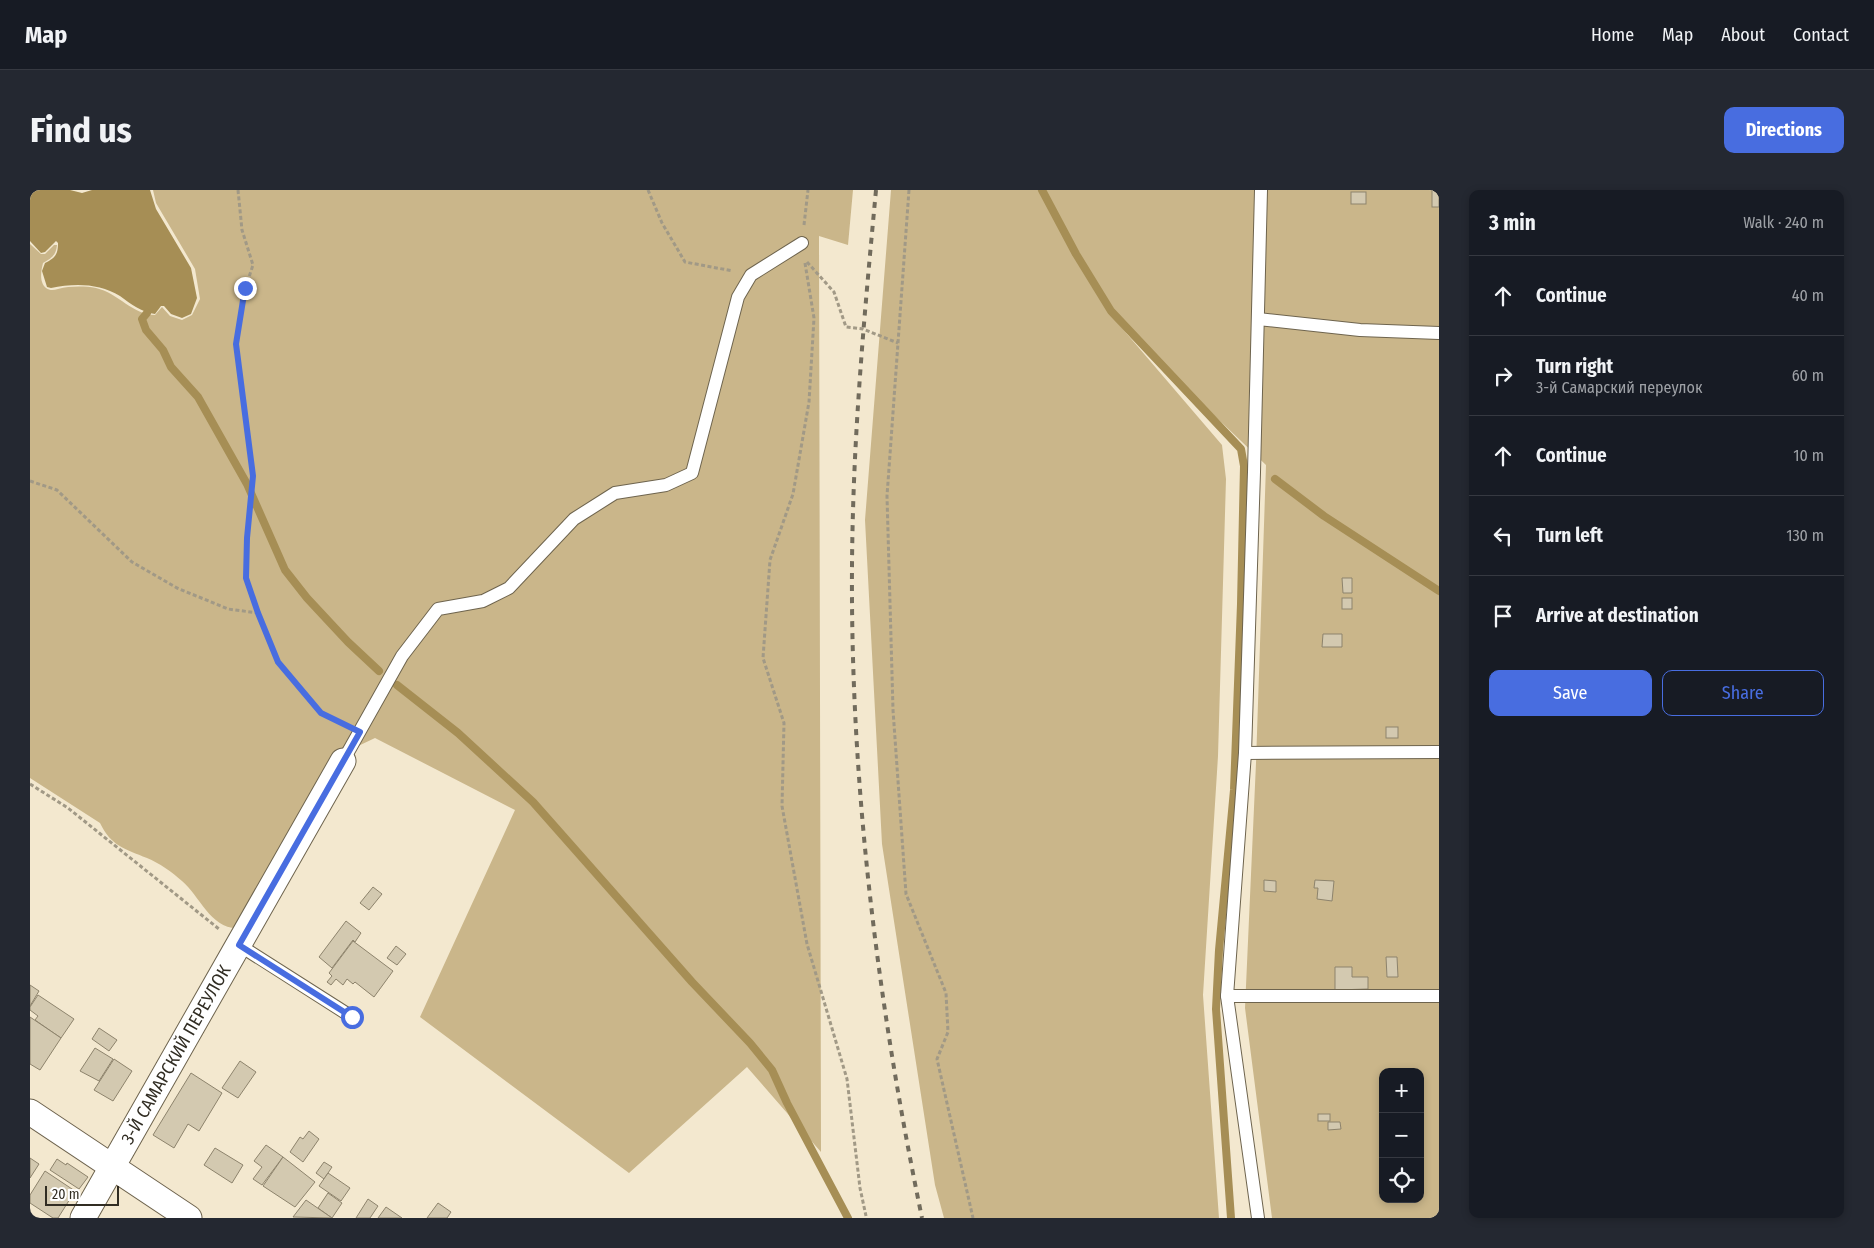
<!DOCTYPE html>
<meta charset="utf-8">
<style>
:root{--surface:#171b24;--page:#242831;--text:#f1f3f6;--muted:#9ea1a6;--line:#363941;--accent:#486de0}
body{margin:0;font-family:"Fira Sans Condensed",sans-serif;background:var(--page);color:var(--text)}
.controls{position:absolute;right:15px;bottom:15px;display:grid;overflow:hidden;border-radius:10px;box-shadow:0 2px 8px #0003}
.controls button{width:45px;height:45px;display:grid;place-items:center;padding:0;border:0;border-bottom:1px solid var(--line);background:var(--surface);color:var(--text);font:25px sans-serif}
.scale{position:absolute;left:15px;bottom:12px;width:74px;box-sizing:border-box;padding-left:5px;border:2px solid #312d23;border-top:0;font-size:14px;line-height:18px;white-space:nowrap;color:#312d23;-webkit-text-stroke:4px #fff;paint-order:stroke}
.stop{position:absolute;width:15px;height:15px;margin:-11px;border:4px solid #486de0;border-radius:50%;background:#fff}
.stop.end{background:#486de0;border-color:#fff;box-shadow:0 1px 5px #0008}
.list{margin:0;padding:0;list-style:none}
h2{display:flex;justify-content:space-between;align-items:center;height:65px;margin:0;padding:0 20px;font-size:21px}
h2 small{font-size:16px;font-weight:400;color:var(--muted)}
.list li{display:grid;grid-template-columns:32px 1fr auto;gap:15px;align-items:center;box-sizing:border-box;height:80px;padding:0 20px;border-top:1px solid var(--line)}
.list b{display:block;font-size:19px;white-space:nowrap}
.list p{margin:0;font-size:16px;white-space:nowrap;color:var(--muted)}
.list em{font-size:16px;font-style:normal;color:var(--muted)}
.actions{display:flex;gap:10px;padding:15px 20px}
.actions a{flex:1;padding:11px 0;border:1px solid var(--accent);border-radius:10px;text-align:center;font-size:18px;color:var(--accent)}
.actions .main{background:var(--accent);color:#fff}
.icon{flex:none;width:28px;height:28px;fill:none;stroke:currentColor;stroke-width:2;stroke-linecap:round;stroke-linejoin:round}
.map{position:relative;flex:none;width:1409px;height:1028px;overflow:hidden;border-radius:10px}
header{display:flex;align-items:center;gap:30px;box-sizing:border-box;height:70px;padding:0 25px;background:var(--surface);border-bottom:1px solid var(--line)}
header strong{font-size:24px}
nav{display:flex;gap:28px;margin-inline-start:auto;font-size:18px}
.intro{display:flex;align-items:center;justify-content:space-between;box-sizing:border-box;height:120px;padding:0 30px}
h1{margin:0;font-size:35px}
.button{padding:12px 22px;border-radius:10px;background:var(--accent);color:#fff;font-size:18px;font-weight:700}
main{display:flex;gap:30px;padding:0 30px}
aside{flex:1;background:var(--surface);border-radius:10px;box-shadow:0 2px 8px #0003}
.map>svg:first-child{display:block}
.green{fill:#cab68a;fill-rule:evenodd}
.water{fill:#a68e55}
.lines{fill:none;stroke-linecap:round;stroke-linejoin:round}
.stream{stroke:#a68e55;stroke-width:8}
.building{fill:#d3c9b0;stroke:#8d836c}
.service-casing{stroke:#6e644e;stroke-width:14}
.minor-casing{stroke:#6e644e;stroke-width:27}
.path{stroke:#a19986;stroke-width:3;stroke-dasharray:4 2.5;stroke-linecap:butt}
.service{stroke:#fff;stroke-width:12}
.minor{stroke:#fff;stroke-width:25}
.rail{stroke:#716b5c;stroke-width:4;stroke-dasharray:6 6;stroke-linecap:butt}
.route{stroke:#486de0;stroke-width:6}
.labels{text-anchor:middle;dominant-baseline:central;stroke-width:4.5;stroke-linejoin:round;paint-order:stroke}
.street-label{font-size:18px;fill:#312d23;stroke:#fff}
</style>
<header>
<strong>Map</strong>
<nav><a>Home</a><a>Map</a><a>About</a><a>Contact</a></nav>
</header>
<div class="intro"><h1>Find us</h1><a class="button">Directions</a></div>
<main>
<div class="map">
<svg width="1409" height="1028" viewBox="0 0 1409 1028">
<rect width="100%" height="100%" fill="#f3e8cf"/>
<g class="green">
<path d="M 123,0 L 823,0 L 818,55 L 789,46 L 791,962 L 717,877 L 599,983 L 390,827 L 485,620 L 345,548 L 307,566 L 209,738 C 181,740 170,706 152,691 C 142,682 129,673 117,668 C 95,659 81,656 70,633 L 0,588 L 0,54 L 11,64 L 15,64 L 24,55 L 27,55 C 26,65 22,68 13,73 C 11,81 9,92 16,98 C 20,101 24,100 28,99 C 40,96 54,96 66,98 C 88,103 103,125 125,125 L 132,117 L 140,126 L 152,130 L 162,125 L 170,109 L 165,79 L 126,13 Z"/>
<path d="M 861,0 L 1409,0 L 1409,1028 L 1242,1028 L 1215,818 L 1226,573 L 1236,275 L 1085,130 L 1192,255 L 1196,289 L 1188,566 L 1173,805 L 1189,1028 L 914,1028 L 905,995 L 852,654 L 835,330 ZM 1353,882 L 1390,882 L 1390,1009 L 1353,1009 Z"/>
</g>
<path class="water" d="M 0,0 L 40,0 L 52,3 L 62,0 L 120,0 L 126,19 L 161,78 L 167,108 L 161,124 L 152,128 L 141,124 L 134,116 L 131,116 L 125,124 C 111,122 101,114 90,106 C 69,93 44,93 21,98 L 17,97 L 12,81 L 15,73 C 25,68 28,65 28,53 L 26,51 L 15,62 L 11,63 L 0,51 Z"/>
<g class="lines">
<g class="stream">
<polyline points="1012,0 1046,64 1081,121 1211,259 1214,276 1211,414 1204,600 1189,760 1186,819 1201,1028"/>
<polyline points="117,123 112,129 116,140 133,160 141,177 168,207 217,294 255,380 277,408 318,452 349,481"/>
<polyline points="1245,289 1294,326 1409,401"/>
<polyline points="367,495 428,543 503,612 662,792 720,853 742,880 757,913 818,1028"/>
</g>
</g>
<g class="building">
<rect x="1402" y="0" width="7" height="17"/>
<rect x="1321" y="2" width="15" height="12"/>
<polygon points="1312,388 1322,388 1322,403 1313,403"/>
<rect x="1312" y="408" width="10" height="11"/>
<polygon points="1293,444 1312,444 1312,457 1292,457"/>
<rect x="1356" y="537" width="12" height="11"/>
<polygon points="1234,690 1246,691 1246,702 1234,701"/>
<polygon points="1285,690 1304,691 1302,711 1287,709 1288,698 1284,698"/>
<polygon points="343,697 352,704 339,720 330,713"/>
<polygon points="316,731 331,743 325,752 323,750 302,778 289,767"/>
<polygon points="323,751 363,781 344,807 325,792 323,794 317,789 313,795 306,789 301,795 297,792 302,786 299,783"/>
<polygon points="366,756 376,764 367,775 357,768"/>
<polygon points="1356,767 1367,767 1368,787 1357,787"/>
<polygon points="1305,777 1322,777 1322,787 1338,787 1338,799 1305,800"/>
<polygon points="0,795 9,801 0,816"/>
<polygon points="8,805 44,829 31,848 5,830 8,826 0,820 0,817"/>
<polygon points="0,827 31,848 10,880 0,874"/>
<polygon points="69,838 87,850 79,861 62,849"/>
<polygon points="65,858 83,869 69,891 50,881"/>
<polygon points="84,869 102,881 83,911 64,900"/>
<polygon points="210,871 226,882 208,908 192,898"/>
<polygon points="161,883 192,903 169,941 158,934 144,958 123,945"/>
<rect x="1288" y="924" width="12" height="7"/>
<polygon points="1298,932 1310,932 1311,939 1298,940"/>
<polygon points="279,941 289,949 273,972 260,962 270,947 273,949"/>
<polygon points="236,955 253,967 232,995 223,989 232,977 224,971"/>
<polygon points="185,958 213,975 202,993 174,975"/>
<polygon points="253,967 285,992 265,1017 233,996"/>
<polygon points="0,968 9,974 0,988"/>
<polygon points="27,969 36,975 37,973 58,987 49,999 20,980"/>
<polygon points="294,972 302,977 294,989 286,983"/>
<polygon points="15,981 45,1001 28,1028 23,1028 0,1013 0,1005"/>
<polygon points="298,983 320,998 311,1011 289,996"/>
<polygon points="298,1003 312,1013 302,1028 288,1018"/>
<polygon points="338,1009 348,1016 340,1028 326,1028"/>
<polygon points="276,1010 302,1028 263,1027"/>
<polygon points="408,1013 421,1022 417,1028 397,1028"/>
<polygon points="356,1017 372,1028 348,1028"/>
</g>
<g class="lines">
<defs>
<g id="service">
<polyline points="1228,129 1330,140 1409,143"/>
<polyline points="1215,563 1409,562"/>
<polyline points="313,571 372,466 408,419 453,411 479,398 544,329 585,303 636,295 662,283 708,107 721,85 772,53"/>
<polyline points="209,755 322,827"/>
<polyline points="1197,806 1409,806"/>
<polyline points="1228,1028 1197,806 1215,563 1224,282 1231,0"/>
</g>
<g id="minor">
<polyline points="0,922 159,1028"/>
<path id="s1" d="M 53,1028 L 313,571"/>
</g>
</defs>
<use href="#service" class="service-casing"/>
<use href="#minor" class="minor-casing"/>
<g class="path">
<polyline points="208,0 212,40 223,75 215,99 206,154 223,286 217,348 216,389 228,423 248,472 291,523 313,534"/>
<polyline points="618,0 632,33 655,72 703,81"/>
<polyline points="879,0 857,306 863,520 876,704 916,803 918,842 907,869 943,1028"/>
<polyline points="774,35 778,0"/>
<polyline points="777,72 804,102 816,137 833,139 868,153"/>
<polyline points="775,73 784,128 779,212 763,304 740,370 733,468 754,533 752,616 777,754 817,889 830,998 836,1026"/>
<polyline points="0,291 27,300 102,372 147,398 198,419 228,423"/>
<polyline points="0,594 38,618 189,739"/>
</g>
<use href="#service" class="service"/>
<use href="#minor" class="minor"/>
<path class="rail" d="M 846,0 C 836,107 826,214 823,321 C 816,559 844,796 892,1028"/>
</g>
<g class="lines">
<polyline class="route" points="215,98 206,154 223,286 217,348 216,388 228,423 248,472 291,523 330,542 209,755 322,827"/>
</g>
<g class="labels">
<g class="street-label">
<text stroke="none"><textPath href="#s1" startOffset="188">3-Й САМАРСКИЙ ПЕРЕУЛОК</textPath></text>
</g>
</g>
</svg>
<div class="controls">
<button>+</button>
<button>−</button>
<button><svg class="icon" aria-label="locate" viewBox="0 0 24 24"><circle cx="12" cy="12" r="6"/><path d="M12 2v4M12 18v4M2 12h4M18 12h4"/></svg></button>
</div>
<div class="scale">20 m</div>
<div class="stop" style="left:322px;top:827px"></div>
<div class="stop end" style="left:215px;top:98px"></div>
</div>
<aside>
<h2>3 min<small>Walk · 240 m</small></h2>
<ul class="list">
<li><svg class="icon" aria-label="ahead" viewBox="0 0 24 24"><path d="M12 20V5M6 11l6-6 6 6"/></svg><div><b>Continue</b></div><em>40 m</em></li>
<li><svg class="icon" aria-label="right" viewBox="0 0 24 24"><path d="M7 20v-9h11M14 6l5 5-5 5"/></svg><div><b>Turn right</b><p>3-й Самарский переулок</p></div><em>60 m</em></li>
<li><svg class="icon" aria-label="ahead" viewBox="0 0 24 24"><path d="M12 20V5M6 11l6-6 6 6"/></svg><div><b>Continue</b></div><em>10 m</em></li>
<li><svg class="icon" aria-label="left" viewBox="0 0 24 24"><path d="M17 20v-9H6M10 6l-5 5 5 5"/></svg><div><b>Turn left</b></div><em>130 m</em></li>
<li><svg class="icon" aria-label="arrive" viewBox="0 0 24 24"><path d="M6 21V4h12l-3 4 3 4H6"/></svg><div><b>Arrive at destination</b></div></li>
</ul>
<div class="actions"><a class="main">Save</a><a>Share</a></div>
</aside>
</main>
